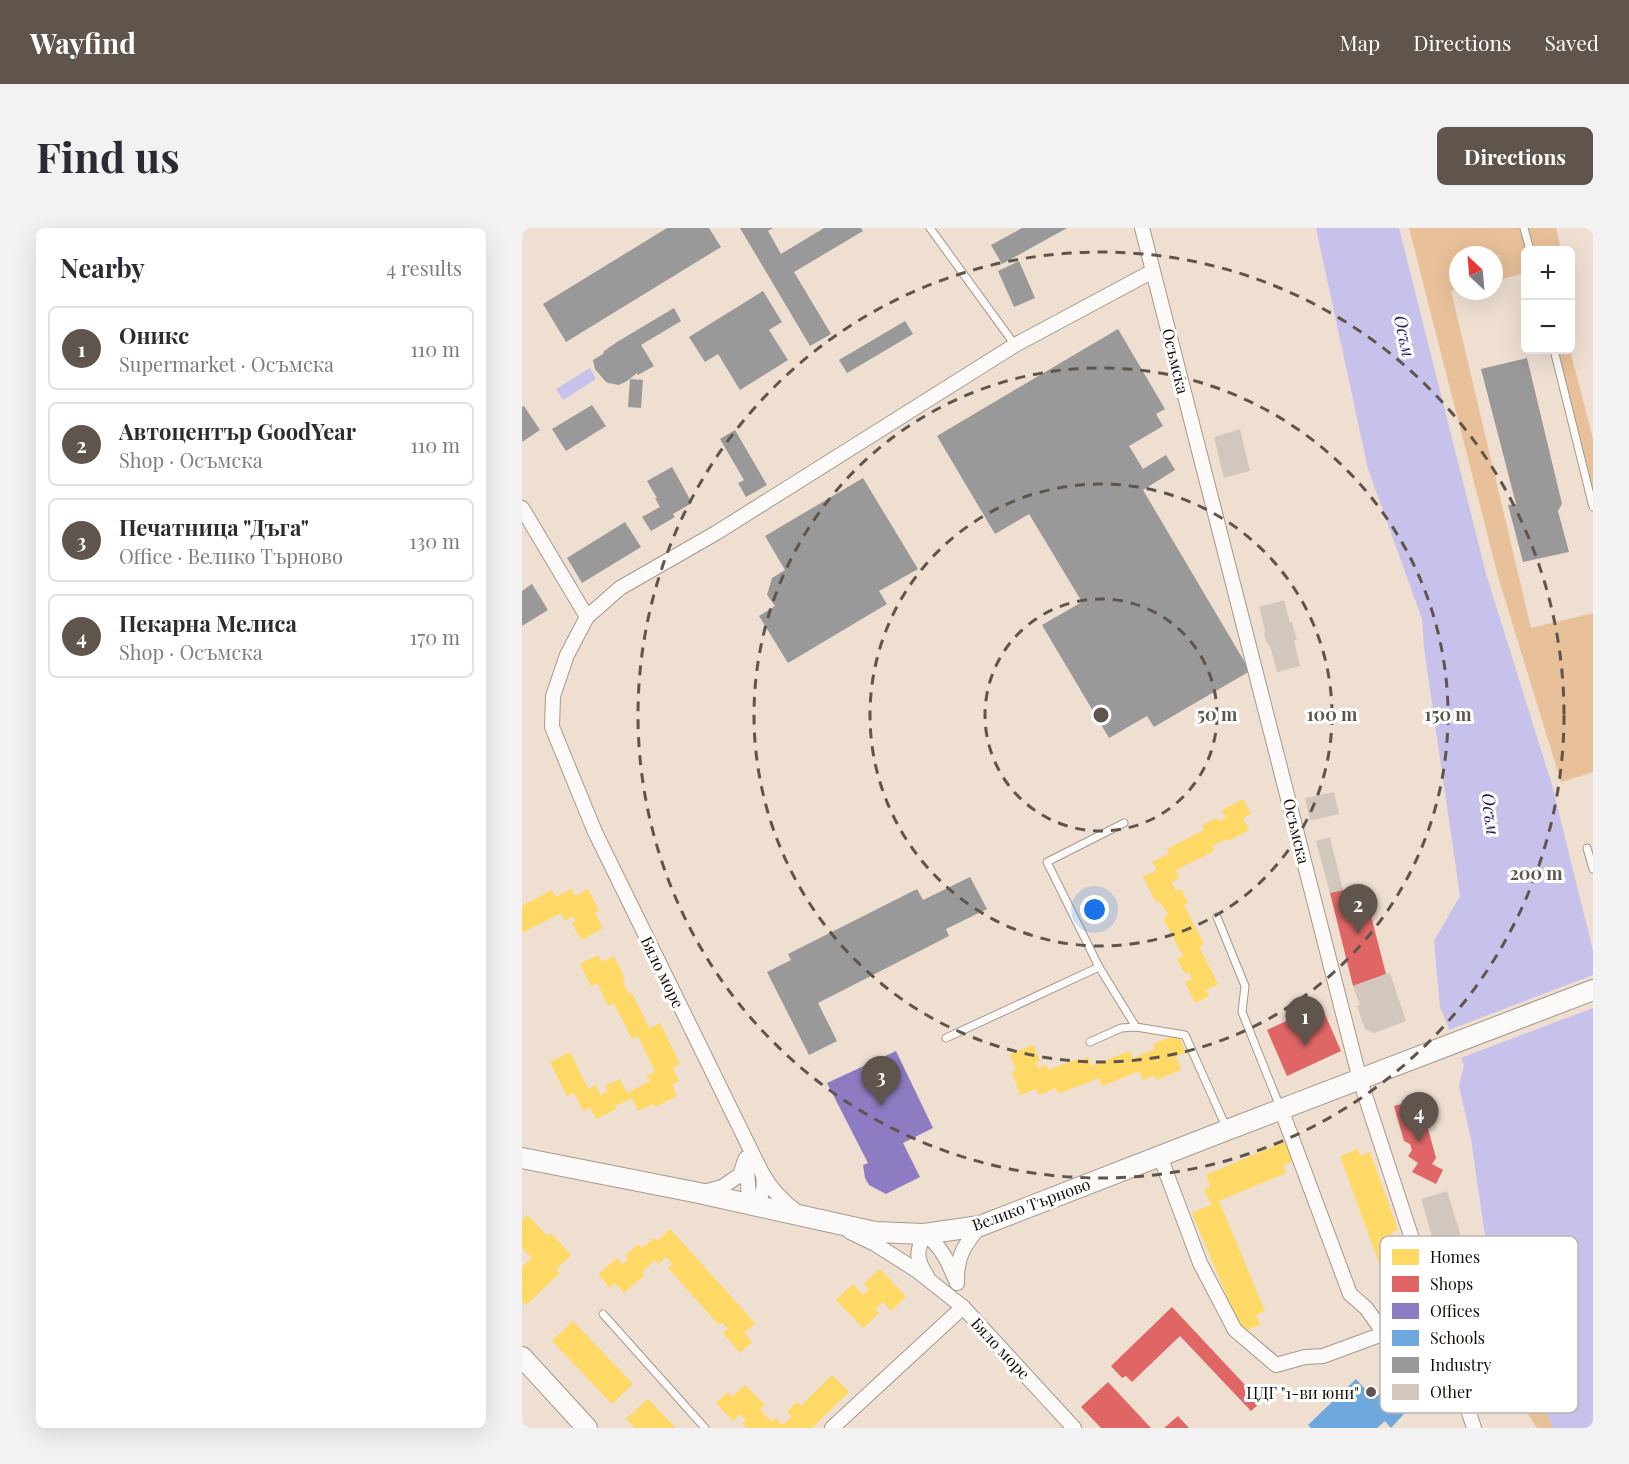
<!DOCTYPE html>
<meta charset="utf-8">
<style>
:root{--surface:#fff;--page:#f2f2f3;--text:#2b2b33;--muted:#7c7c81;--line:#e1e1e2;--accent:#60554c}
body{margin:0;font-family:"Playfair Display",serif;background:var(--page);color:var(--text)}
.controls{position:absolute;right:18px;top:18px;display:grid;overflow:hidden;border-radius:9px;box-shadow:0 6px 24px #0002}
.controls button{width:54px;height:54px;display:grid;place-items:center;padding:0;border:0;border-bottom:2px solid var(--line);background:var(--surface);color:var(--text);font:30px sans-serif}
.compass{position:absolute;left:927px;top:18px;width:54px;height:54px;border-radius:50%;background:var(--surface);box-shadow:0 6px 24px #0002;rotate:334deg}
.you{position:absolute;left:573px;top:682px;width:21px;height:21px;margin:-15px;border:4px solid #fff;border-radius:50%;background:#1a73e8;box-shadow:0 0 0 9px #1a73e833}
.badge{display:grid;place-items:center;width:39px;height:39px;border-radius:50%;background:var(--accent);color:#fff;font-size:20px;font-weight:700}
.pin{position:absolute;translate:-50% -50px;filter:drop-shadow(0 2px 3px #0008)}
.pin::after{content:'';position:absolute;top:32px;width:21px;height:18px;background:inherit;clip-path:polygon(0 0,100% 0,50% 100%)}
.list{margin:0;padding:0;list-style:none}
h2{display:flex;justify-content:space-between;align-items:center;height:78px;margin:0;padding:0 24px;font-size:26px}
h2 small{font-size:20px;font-weight:400;color:var(--muted)}
.list li{display:grid;grid-template-columns:39px 1fr auto;gap:18px;align-items:center;box-sizing:border-box;height:84px;margin:0 12px 12px;padding:0 12px;border:2px solid var(--line);border-radius:9px}
.list b{display:block;font-size:22px;white-space:nowrap}
.list p{margin:0;font-size:20px;white-space:nowrap;color:var(--muted)}
.list em{font-size:20px;font-style:normal;color:var(--muted)}
.map{position:relative;flex:none;width:1071px;height:1200px;overflow:hidden;border-radius:9px}
header{display:flex;align-items:center;gap:36px;box-sizing:border-box;height:84px;padding:0 30px;background:var(--accent);color:#fff}
header strong{font-size:28px}
nav{display:flex;gap:33px;margin-inline-start:auto;font-size:21px}
.intro{display:flex;align-items:center;justify-content:space-between;box-sizing:border-box;height:144px;padding:0 36px}
h1{margin:0;font-size:42px}
.button{padding:15px 27px;border-radius:9px;background:var(--accent);color:#fff;font-size:21px;font-weight:700}
main{display:flex;gap:36px;padding:0 36px}
aside{flex:1;background:var(--surface);border-radius:9px;box-shadow:0 6px 24px #0002}
.map>svg:first-child{display:block}
.green{fill:#e8c099}
.water{fill:#c7c2eb}
.pier{fill:#eedfd1}
.homes{fill:#ffd966}
.shops{fill:#e06666}
.offices{fill:#8e7cc3}
.schools{fill:#6fa8dc}
.industry{fill:#999}
.building{fill:#d3c7bd}
.lines{fill:none;stroke-linecap:round;stroke-linejoin:round}
.lane-casing{stroke:#a4998e;stroke-width:9}
.street-casing{stroke:#a4998e;stroke-width:16}
.secondary-casing{stroke:#a4998e;stroke-width:22}
.lane{stroke:#fcfaf8;stroke-width:7}
.street{stroke:#fcfaf8;stroke-width:14}
.secondary{stroke:#fcfaf8;stroke-width:20}
.ring{fill:none;stroke:#60554c;stroke-width:3;stroke-dasharray:10 8}
.poi-dot{fill:#60554c;stroke:#fff;stroke-width:2}
.labels{text-anchor:middle;dominant-baseline:central;stroke-width:6;stroke-linejoin:round;paint-order:stroke}
.street-label{font-size:16px;fill:#140b04;stroke:#fff}
.poi-label{font-size:16px;fill:#140b04;stroke:#fff;text-anchor:end}
.water-label{font-size:18px;font-style:italic;fill:#2d1873;stroke:#fff}
.key{fill:#fff;stroke:#b8b6b4;stroke-width:1.5}
.key-label{font-size:16px;fill:#140b04}
.centre{fill:#60554c;stroke:#fff;stroke-width:3}
.ring-label{font-size:18px;text-anchor:middle;font-weight:bold;fill:#60554c;stroke:#fff;stroke-width:6;stroke-linejoin:round;paint-order:stroke}
</style>
<header>
<strong>Wayfind</strong>
<nav><a>Map</a><a>Directions</a><a>Saved</a></nav>
</header>
<div class="intro"><h1>Find us</h1><a class="button">Directions</a></div>
<main>
<aside>
<h2>Nearby<small>4 results</small></h2>
<ul class="list">
<li><span class="badge">1</span><div><b>Оникс</b><p>Supermarket · Осъмска</p></div><em>110 m</em></li>
<li><span class="badge">2</span><div><b>Автоцентър GoodYear</b><p>Shop · Осъмска</p></div><em>110 m</em></li>
<li><span class="badge">3</span><div><b>Печатница &quot;Дъга&quot;</b><p>Office · Велико Търново</p></div><em>130 m</em></li>
<li><span class="badge">4</span><div><b>Пекарна Мелиса</b><p>Shop · Осъмска</p></div><em>170 m</em></li>
</ul>
</aside>
<div class="map">
<svg width="1071" height="1200" viewBox="0 0 1071 1200">
<rect width="100%" height="100%" fill="#eedfd1"/>
<g class="green">
<polygon points="887,0 1034,0 1039,22 1004,22 1003,45 972,53 972,27 936,27 936,61 929,63 1009,400 1071,385 1071,544 1039,554 977,352"/>
<polygon points="1031,122 1048,122 1071,211 1071,271"/>
<polygon points="1004,1152 1012,1153 1031,1200 1015,1200 1000,1177 996,1161"/>
</g>
<g class="water">
<polygon points="794,0 877,0 965,349 1030,557 1071,723 1071,1200 1031,1200 1012,1153 986,1084 968,1042 949,911 937,858 942,837 918,779 912,713 938,668 902,420 900,391 846,241"/>
<polygon points="68,140 74,151 41,172 34,161"/>
</g>
<polygon class="pier" points="1071,747 1071,780 936,831 924,803"/>
<g class="homes">
<polygon points="721,571 729,586 721,590 727,602 706,613 705,611 690,618 692,623 654,642 657,650 649,654 654,663 659,661 666,675 662,677 682,716 677,719 696,756 684,762 687,768 673,775 663,754 670,751 667,744 663,746 655,731 661,728 641,690 647,687 637,673 634,674 621,649 635,642 630,634 648,625 645,621 682,602 680,597 695,590 697,593 704,590 700,582"/>
<polygon points="49,661 53,668 66,661 77,683 73,685 81,700 59,712 50,695 54,693 51,688 43,693 39,685 0,705 0,678 30,662 34,669"/>
<polygon points="76,727 80,734 92,728 103,751 100,752 107,766 110,765 127,800 138,795 158,836 151,840 157,853 150,857 155,868 133,879 131,876 116,883 110,870 93,878 94,881 74,891 68,879 61,883 52,865 45,868 28,834 48,824 66,861 74,857 78,867 86,863 83,858 98,851 105,865 128,853 125,847 133,844 116,808 110,811 92,775 86,778 75,755 69,758 58,736"/>
<polygon points="656,806 664,825 654,828 659,842 634,852 632,847 621,852 617,843 580,858 577,850 536,866 534,860 517,867 514,861 498,867 490,844 494,842 488,826 511,817 518,833 514,834 516,840 524,837 526,842 556,831 557,833 566,829 569,838 608,823 611,830 633,821 631,816"/>
<polygon points="764,913 772,933 761,937 764,945 697,973 743,1083 734,1087 738,1097 720,1104 670,985 689,977 682,961 688,958 684,947"/>
<polygon points="836,921 838,928 848,924 876,1002 870,1004 881,1034 874,1036 878,1048 864,1054 818,928"/>
<polygon points="6,987 25,1008 29,1005 49,1027 34,1041 38,1045 4,1077 0,1072 0,1039 10,1030 0,1020 0,992"/>
<polygon points="148,1001 233,1095 222,1105 230,1114 218,1125 201,1105 206,1101 200,1094 197,1097 146,1040 151,1036 144,1029 136,1036 133,1032 120,1044 123,1047 102,1065 93,1055 88,1060 76,1046 95,1030 101,1036 106,1031 103,1028 116,1016 120,1020 132,1010 135,1013"/>
<polygon points="358,1041 384,1069 369,1083 361,1074 353,1081 357,1085 341,1100 314,1072 331,1056 341,1067 347,1061 342,1056"/>
<polygon points="51,1093 111,1156 90,1176 30,1113"/>
<polygon points="310,1147 327,1164 290,1200 225,1200 220,1195 224,1192 218,1186 211,1193 194,1175 206,1164 210,1169 223,1157 243,1177 238,1182 249,1193 253,1190 261,1197 270,1189 265,1183 275,1174 279,1178"/>
<polygon points="126,1171 154,1200 113,1200 104,1191"/>
</g>
<g class="shops">
<polygon points="841,657 864,746 831,758 808,665"/>
<polygon points="799,777 819,823 765,848 745,802"/>
<polygon points="898,871 914,930 910,936 921,942 914,956 890,944 896,935 886,928 890,922 888,916 882,913 872,878"/>
<polygon points="650,1079 739,1174 729,1183 658,1108 610,1154 604,1148 600,1150 589,1138"/>
<polygon points="586,1154 629,1200 579,1200 559,1179"/>
<polygon points="656,1188 667,1200 642,1200"/>
</g>
<polygon class="offices" points="374,823 411,900 381,915 398,949 364,966 347,957 343,950 341,937 346,935 305,855"/>
<polygon class="schools" points="905,1118 922,1172 886,1182 879,1160 874,1162 865,1170 882,1186 869,1200 863,1193 855,1200 789,1200 786,1197 834,1151 852,1171 865,1159 861,1148 873,1143 869,1129"/>
<g class="industry">
<polygon points="145,0 187,0 199,19 44,114 21,76"/>
<polygon points="218,0 251,0 246,3 259,26 302,0 339,0 341,3 272,44 309,106 288,118"/>
<polygon points="500,0 545,0 480,36 469,17"/>
<polygon points="497,33 513,70 492,79 476,43"/>
<polygon points="241,63 260,94 247,102 266,132 218,162 196,126 183,134 167,109"/>
<polygon points="152,80 159,93 119,117 132,138 116,147 115,145 105,153 97,157 86,155 83,153 73,141 71,132 81,126 82,123 95,114"/>
<polygon points="383,93 391,106 325,145 317,132"/>
<polygon points="596,101 643,181 634,186 641,198 607,218 621,241 644,227 653,242 621,262 728,443 632,499 625,488 587,510 520,397 560,374 507,286 473,306 415,208"/>
<polygon points="1005,130 1040,276 1036,283 1047,324 1001,334 986,277 994,276 959,141"/>
<polygon points="108,151 121,152 119,180 106,179"/>
<polygon points="70,177 84,198 44,223 30,201"/>
<polygon points="2,178 18,202 0,214 0,179"/>
<polygon points="213,202 245,257 224,269 216,255 222,252 198,211"/>
<polygon points="150,239 170,275 151,286 153,289 129,303 120,289 138,279 133,270 135,270 125,253"/>
<polygon points="341,250 396,341 357,363 365,376 266,435 237,388 253,378 245,367 250,350 263,342 243,308"/>
<polygon points="103,294 119,319 60,355 45,330"/>
<polygon points="10,356 26,382 0,398 0,363"/>
<polygon points="448,649 465,681 424,701 427,708 296,775 315,813 287,827 245,744 269,732 266,726 395,661 401,672"/>
</g>
<g class="building">
<polygon points="718,201 728,243 702,250 692,209"/>
<polygon points="762,372 768,395 770,394 775,412 772,412 778,438 755,444 748,418 745,415 742,407 743,403 737,379"/>
<polygon points="812,564 817,586 788,593 783,570"/>
<polygon points="808,609 821,662 808,665 794,613"/>
<polygon points="868,745 884,793 852,805 843,801 835,778 838,777 831,758"/>
<polygon points="925,963 942,1018 915,1025 899,971"/>
</g>
<g class="lines">
<defs>
<g id="lane">
<polyline points="408,0 493,117"/>
<polyline points="1002,0 1008,22"/>
<polyline points="1032,122 1071,279"/>
<polyline points="1065,620 1071,641"/>
<polyline points="695,689 723,758 720,784 758,879"/>
<polyline points="577,739 614,799"/>
<polyline points="424,810 577,739 525,634 602,595"/>
<polyline points="568,814 599,800 614,799 663,807 704,899"/>
<polyline points="81,1086 183,1200"/>
</g>
<g id="street">
<polyline points="620,0 838,852 952,1200"/>
<polyline points="0,280 65,389"/>
<polyline points="759,881 828,1066 844,1080 862,1105"/>
<polyline points="638,928 678,1035 713,1102 754,1137 783,1129 801,1128 915,1086"/>
<path d="M 224,930 L 227,969 L 232,978 C 241,968 243,960 241,947"/>
<polyline points="182,964 200,959 218,947 223,932"/>
<path d="M 275,984 C 260,973 249,961 240,945 L 73,604 L 30,499 L 31,468 L 45,427 L 65,389 L 98,360 L 194,305 L 493,117 L 631,43"/>
<polyline points="328,1004 353,1016 394,1042 441,1079 552,1200"/>
<path d="M 405,1048 C 394,1031 394,1025 402,1006 C 420,1018 427,1036 435,1055"/>
<path d="M 435,1050 C 435,1027 444,1015 458,998"/>
<polyline points="310,1200 441,1079"/>
</g>
<g id="secondary">
<polyline points="0,930 177,965 353,1004 402,1006 458,998 705,902 1071,762"/>
<polyline points="0,1129 65,1200"/>
</g>
</defs>
<use href="#lane" class="lane-casing"/>
<use href="#street" class="street-casing"/>
<use href="#secondary" class="secondary-casing"/>
<use href="#lane" class="lane"/>
<use href="#street" class="street"/>
<use href="#secondary" class="secondary"/>
</g>
<g class="ring">
<circle cx="579" cy="487" r="116"/>
<circle cx="579" cy="487" r="231"/>
<circle cx="579" cy="487" r="347"/>
<circle cx="579" cy="487" r="463"/>
</g>
<circle class="poi-dot" cx="849" cy="1164" r="6"/>
<g class="labels">
<g class="street-label">
<text transform="translate(654 133) rotate(76)">Осъмска</text>
<text transform="translate(775 603) rotate(76)">Осъмска</text>
<text transform="translate(141 744) rotate(64)">Бяло море</text>
<text transform="translate(509 976) rotate(-20)">Велико Търново</text>
<text transform="translate(479 1120) rotate(47)">Бяло море</text>
</g>
<g class="poi-label">
<text x="837" y="1164">ЦДГ "1-ви юни"</text>
</g>
<g class="water-label">
<text transform="translate(883 108) rotate(78)">Осъм</text>
<text transform="translate(969 586) rotate(83)">Осъм</text>
</g>
</g>
<rect x="858" y="1008" width="198" height="177" rx="9" class="key"/>
<rect x="870" y="1021" width="27" height="16" fill="#ffd966"/>
<rect x="870" y="1048" width="27" height="16" fill="#e06666"/>
<rect x="870" y="1075" width="27" height="16" fill="#8e7cc3"/>
<rect x="870" y="1102" width="27" height="16" fill="#6fa8dc"/>
<rect x="870" y="1129" width="27" height="16" fill="#999"/>
<rect x="870" y="1156" width="27" height="16" fill="#d3c7bd"/>
<g class="key-label">
<text x="908" y="1035">Homes</text>
<text x="908" y="1062">Shops</text>
<text x="908" y="1089">Offices</text>
<text x="908" y="1116">Schools</text>
<text x="908" y="1143">Industry</text>
<text x="908" y="1170">Other</text>
</g>
<circle cx="579" cy="487" r="9" class="centre"/>
<g class="ring-label">
<text x="695" y="493">50 m</text>
<text x="810" y="493">100 m</text>
<text x="926" y="493">150 m</text>
<text x="1014" y="652">200 m</text>
</g>
</svg>
<div class="controls">
<button>+</button>
<button>−</button>
</div>
<svg class="compass" viewBox="-18 -18 36 36"><path d="M0-13l5 13h-10z" fill="#e53935"/><path d="M0 13l5-13h-10z" fill="#7c7c81"/></svg>
<div class="you"></div>
<div class="pin badge" style="left:783px;top:818px">1</div>
<div class="pin badge" style="left:836px;top:706px">2</div>
<div class="pin badge" style="left:359px;top:878px">3</div>
<div class="pin badge" style="left:897px;top:914px">4</div>
</div>
</main>
